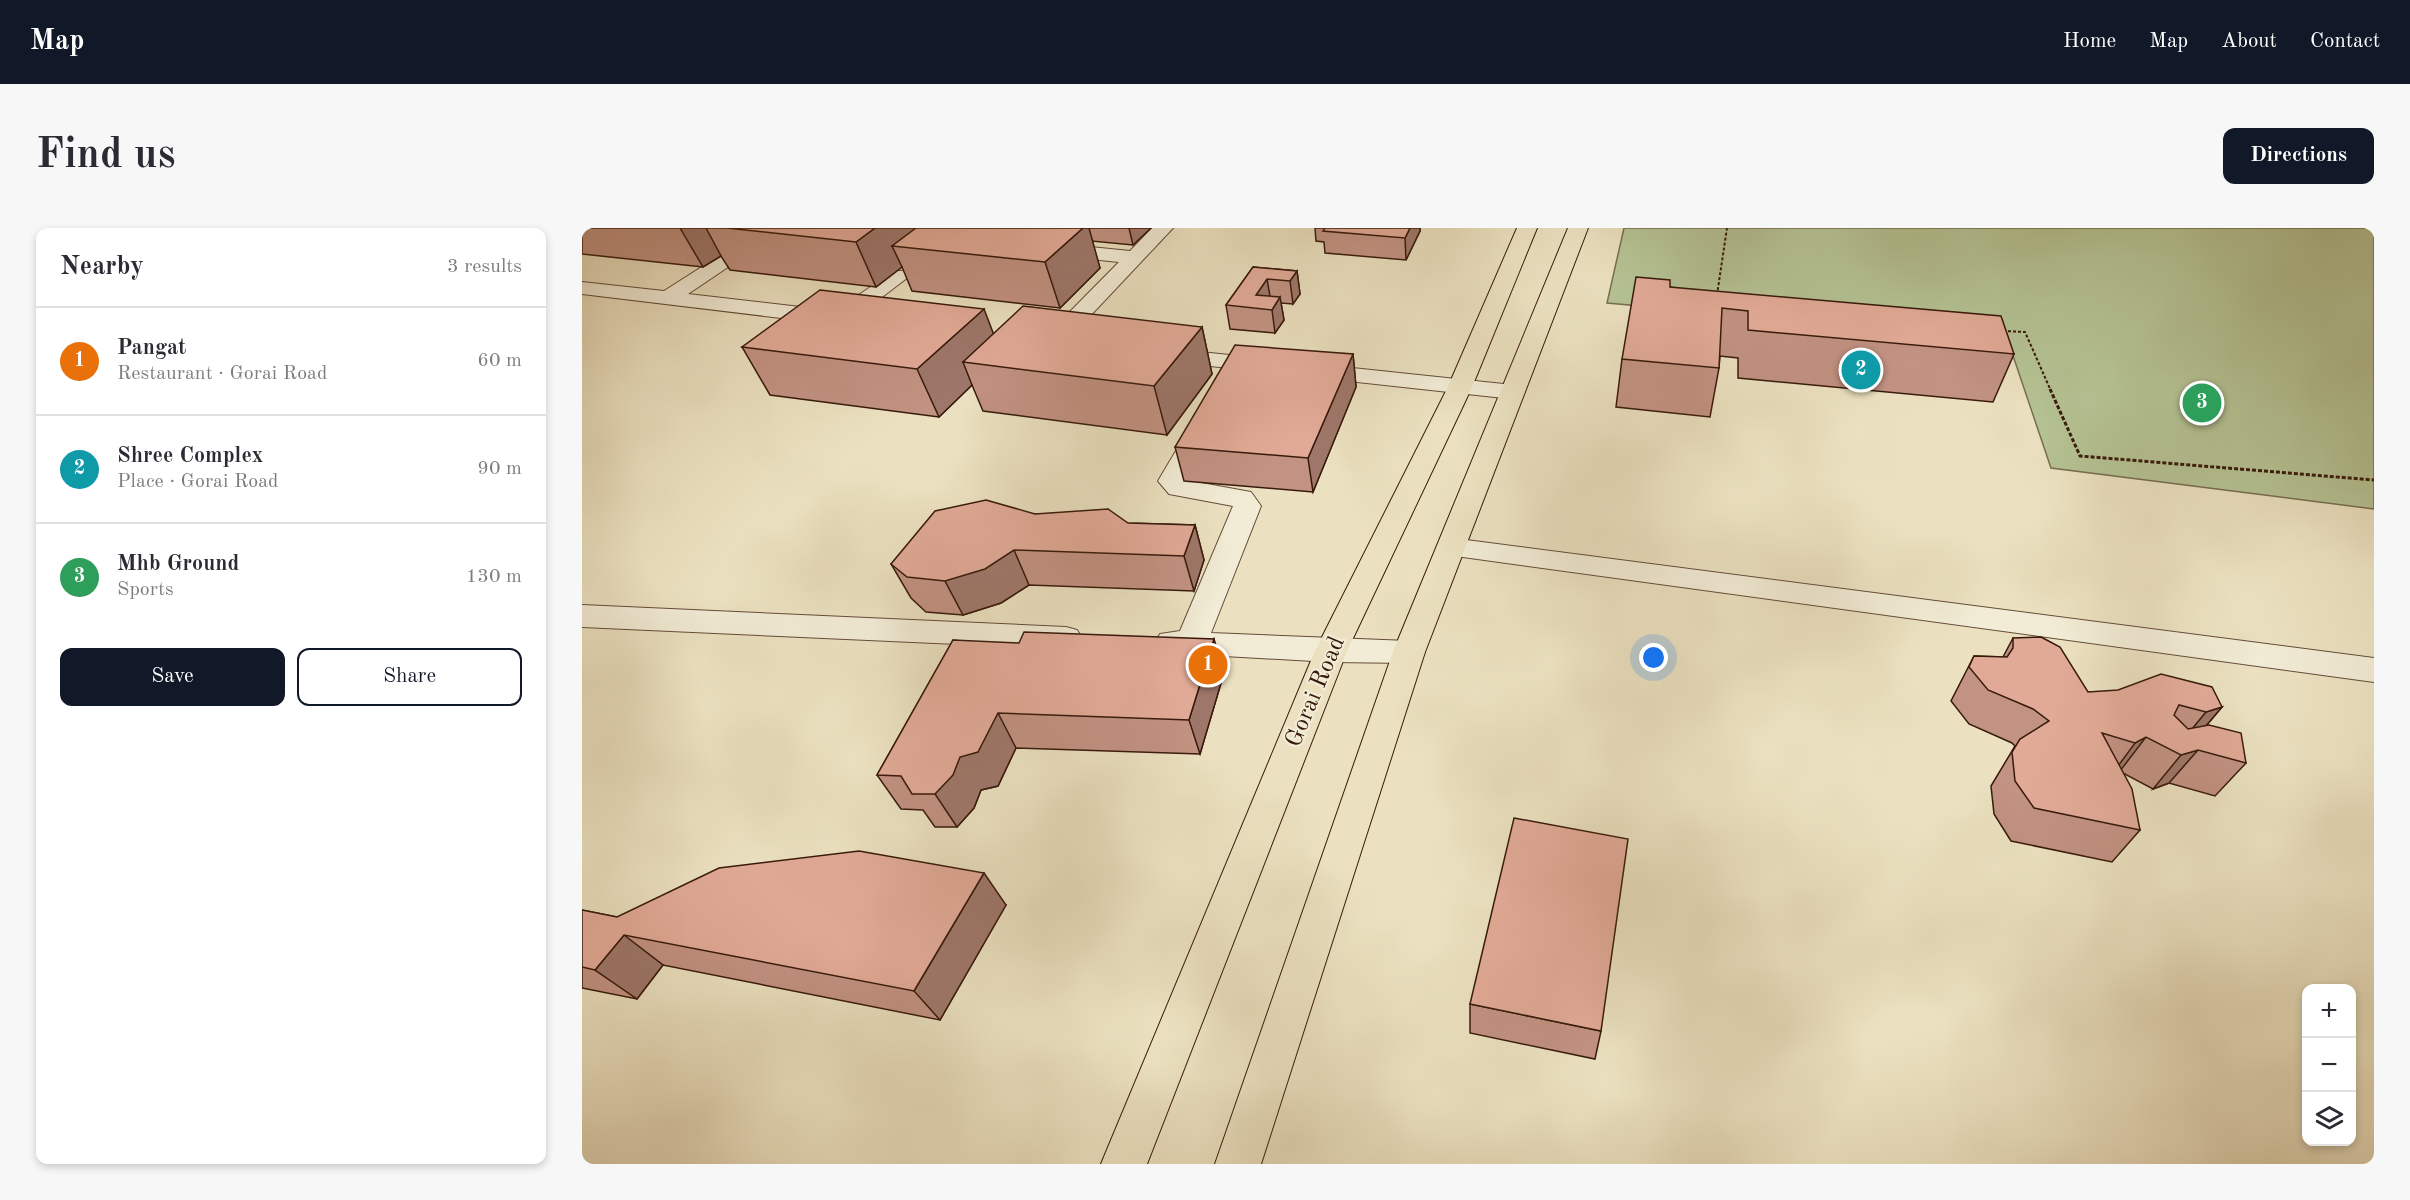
<!DOCTYPE html>
<meta charset="utf-8">
<style>
:root{--surface:#fff;--page:#f7f7f7;--text:#2b2b33;--muted:#7c7c81;--line:#e1e1e2;--accent:#111827}
body{margin:0;font-family:"Old Standard TT",serif;background:var(--page);color:var(--text)}
.controls{position:absolute;right:18px;bottom:18px;display:grid;overflow:hidden;border-radius:12px;box-shadow:0 3px 9px #0003}
.controls button{width:54px;height:54px;display:grid;place-items:center;padding:0;border:0;border-bottom:2px solid var(--line);background:var(--surface);color:var(--text);font:30px sans-serif}
.you{position:absolute;left:1072px;top:430px;width:21px;height:21px;margin:-15px;border:4px solid #fff;border-radius:50%;background:#1a73e8;box-shadow:0 0 0 9px #1a73e833}
.badge{display:grid;place-items:center;width:39px;height:39px;border-radius:50%;background:var(--accent);color:#fff;font-size:20px;font-weight:700}
.pin{position:absolute;translate:-50% -50%;border:3px solid #fff;box-shadow:0 2px 6px #0006}
.list{margin:0;padding:0;list-style:none}
h2{display:flex;justify-content:space-between;align-items:center;height:78px;margin:0;padding:0 24px;font-size:26px}
h2 small{font-size:20px;font-weight:400;color:var(--muted)}
.list li{display:grid;grid-template-columns:39px 1fr auto;gap:18px;align-items:center;box-sizing:border-box;height:108px;padding:0 24px;border-top:2px solid var(--line)}
.list b{display:block;font-size:22px;white-space:nowrap}
.list p{margin:0;font-size:20px;white-space:nowrap;color:var(--muted)}
.list em{font-size:20px;font-style:normal;color:var(--muted)}
.actions{display:flex;gap:12px;padding:18px 24px}
.actions a{flex:1;padding:14px 0;border:2px solid var(--accent);border-radius:12px;text-align:center;font-size:21px;color:var(--accent)}
.actions .main{background:var(--accent);color:#fff}
.icon{flex:none;width:33px;height:33px;fill:none;stroke:currentColor;stroke-width:2;stroke-linecap:round;stroke-linejoin:round}
.map{position:relative;flex:none;width:1792px;height:936px;overflow:hidden;border-radius:12px}
header{display:flex;align-items:center;gap:36px;box-sizing:border-box;height:84px;padding:0 30px;background:var(--accent);color:#fff}
header strong{font-size:28px}
nav{display:flex;gap:33px;margin-inline-start:auto;font-size:21px}
.intro{display:flex;align-items:center;justify-content:space-between;box-sizing:border-box;height:144px;padding:0 36px}
h1{margin:0;font-size:42px}
.button{padding:15px 27px;border-radius:12px;background:var(--accent);color:#fff;font-size:21px;font-weight:700}
main{display:flex;gap:36px;padding:0 36px}
aside{flex:1;background:var(--surface);border-radius:12px;box-shadow:0 3px 9px #0003}
.map>svg:first-child{display:block}
.green{fill:#b5c394;stroke:#766e50;stroke-width:1.5}
.lines{fill:none;stroke-linecap:round;stroke-linejoin:round}
.minor-casing{stroke:#654c39;stroke-width:2}
.major-casing{stroke:#381a0c;stroke-width:2}
.path-far1{stroke:#381a0c;stroke-width:2;stroke-dasharray:3 2;stroke-linecap:butt}
.path{stroke:#381a0c;stroke-width:3;stroke-dasharray:4 2;stroke-linecap:butt}
.minor{fill:#f2ecd6;fill-rule:evenodd}
.major{fill:#ebe1c0;fill-rule:evenodd}
.wall{fill:#c29282;stroke:#381a0c;stroke-width:1.5}
.shaded-wall{fill:#9e776a;stroke:#381a0c;stroke-width:1.5}
.building{fill:#e1aa97;stroke:#381a0c;stroke-width:1.5}
.labels{text-anchor:middle;dominant-baseline:central;stroke-width:4.5;stroke-linejoin:round;paint-order:stroke}
.street-label{font-size:24px;fill:#381a0c;stroke:#f2ecd6}
</style>
<header>
<strong>Map</strong>
<nav><a>Home</a><a>Map</a><a>About</a><a>Contact</a></nav>
</header>
<div class="intro"><h1>Find us</h1><a class="button">Directions</a></div>
<main>
<aside>
<h2>Nearby<small>3 results</small></h2>
<ul class="list">
<li><span class="badge" style="background:#e8710a">1</span><div><b>Pangat</b><p>Restaurant · Gorai Road</p></div><em>60 m</em></li>
<li><span class="badge" style="background:#0f9aa8">2</span><div><b>Shree Complex</b><p>Place · Gorai Road</p></div><em>90 m</em></li>
<li><span class="badge" style="background:#2e9e5b">3</span><div><b>Mhb Ground</b><p>Sports</p></div><em>130 m</em></li>
</ul>
<div class="actions"><a class="main">Save</a><a>Share</a></div>
</aside>
<div class="map">
<svg width="1792" height="936" viewBox="0 0 1792 936">
<rect width="100%" height="100%" fill="#ebe1c0"/>
<filter id="stains"><feTurbulence type="fractalNoise" baseFrequency=".00333" numOctaves="4"/><feColorMatrix values="0 0 0 0 .2 0 0 0 0 .09 0 0 0 0 .02 0 0 0 .5 -.17"/></filter>
<radialGradient id="worn" r=".72"><stop offset=".6" stop-color="#630" stop-opacity="0"/><stop offset="1" stop-color="#630" stop-opacity=".3"/></radialGradient>
<polygon class="green" points="1042,0 1792,0 1792,281 1469,240 1425,110 1025,75"/>
<g class="lines">
<defs>
<g id="minor">
<polygon points="181,0 204,0 106,66 253,83 312,43 326,43 329,47 266,95 258,97 0,66 0,54 82,63"/>
<polygon points="570,0 591,0 478,120 462,120 459,115 462,110 537,34 469,27 462,25 459,21 462,17 469,15 548,23"/>
<polygon points="581,120 931,157 939,159 943,164 939,169 931,171 573,132 570,127 573,122"/>
<polygon points="620,191 629,194 633,199 603,252 669,264 679,278 629,405 827,413 838,416 843,424 838,432 827,435 749,434 589,425 578,422 573,414 578,406 598,403 651,278 587,266 576,253 611,194"/>
<polygon points="869,310 1792,430 1792,454 859,326 855,319 859,312"/>
<polygon points="0,377 484,399 495,402 500,410 495,418 484,421 0,399"/>
</g>
<g id="major">
<polygon points="935,0 955,0 890,159 765,423 565,936 519,936 733,423 866,159"/>
<polygon points="986,0 1006,0 843,424 679,936 633,936 811,424"/>
</g>
</defs>
<use href="#minor" class="minor-casing"/>
<use href="#major" class="major-casing"/>
<g class="path-far1">
<polyline points="1135,67 1145,0"/>
<polyline points="1421,103 1443,104 1469,163"/>
</g>
<polyline class="path" points="1468,161 1498,228 1792,252"/>
<use href="#minor" class="minor"/>
<use href="#major" class="major"/>
</g>
<g class="wall">
<polygon points="0,0 569,0 551,17 510,13 518,40 478,80 330,63 320,39 294,59 148,42 139,28 121,39 0,26"/>
<polygon points="733,0 838,0 838,3 824,32 743,25 742,14 734,13"/>
<polygon points="671,39 715,43 718,66 711,76 699,75 702,92 693,105 648,101 644,77"/>
<polygon points="1088,59 1432,126 1411,174 1156,150 1156,130 1138,128 1137,140 1128,189 1034,179 1040,131"/>
<polygon points="620,99 630,146 585,207 401,183 390,157 357,189 188,167 160,119 411,106"/>
<polygon points="771,126 774,159 731,264 602,253 593,219"/>
<polygon points="453,286 546,295 613,297 622,332 612,363 447,357 419,375 381,387 344,384 329,370 309,336"/>
<polygon points="1431,410 1506,464 1640,479 1624,498 1664,535 1633,568 1587,555 1571,561 1541,545 1558,602 1530,634 1429,613 1412,586 1409,558 1433,518 1430,515 1387,496 1369,473 1392,428 1421,429"/>
<polygon points="371,412 642,445 618,526 434,520 416,558 399,562 392,580 375,599 353,599 341,582 319,581 295,547"/>
<polygon points="424,677 358,792 81,737 55,771 0,760 0,682 35,689"/>
<polygon points="888,776 1019,803 1013,831 888,805"/>
</g>
<g class="shaded-wall">
<polygon points="98,0 124,0 139,28 121,39"/>
<polygon points="293,0 339,0 310,18 320,39 294,59 274,14"/>
<polygon points="501,0 507,0 518,40 478,80 463,34"/>
<polygon points="547,0 569,0 551,17"/>
<polygon points="828,0 838,0 838,3 824,32 823,10"/>
<polygon points="715,43 718,66 711,76 708,53"/>
<polygon points="685,51 689,74 674,67"/>
<polygon points="698,69 702,92 693,105 690,82"/>
<polygon points="402,81 420,128 381,134 390,157 357,189 335,141"/>
<polygon points="620,99 630,146 585,207 572,158"/>
<polygon points="771,126 774,159 731,264 726,230"/>
<polygon points="613,297 622,332 612,363 602,328"/>
<polygon points="432,322 447,357 419,375 381,387 363,353"/>
<polygon points="632,411 642,445 618,526 607,492"/>
<polygon points="1640,479 1611,513 1596,518 1624,484"/>
<polygon points="416,485 434,520 416,558 399,562 392,580 375,599 353,566 378,529"/>
<polygon points="1564,509 1538,543 1528,549 1553,515"/>
<polygon points="1616,522 1587,555 1571,561 1599,527"/>
<polygon points="402,645 424,677 358,792 332,763"/>
<polygon points="42,707 81,737 55,771 13,742"/>
</g>
<g class="building">
<polygon points="145,0 293,0 274,14"/>
<polygon points="334,0 501,0 463,34 310,18"/>
<polygon points="743,0 828,0 823,10 741,3"/>
<polygon points="671,39 715,43 708,53 685,51 674,67 698,69 690,82 644,77"/>
<polygon points="1054,49 1088,52 1088,59 1419,88 1432,126 1166,102 1166,83 1140,80 1137,140 1040,131"/>
<polygon points="238,62 402,81 335,141 160,119"/>
<polygon points="441,78 620,99 572,158 381,134"/>
<polygon points="653,117 771,126 726,230 593,219"/>
<polygon points="404,272 453,286 526,281 546,295 613,297 602,328 432,322 403,341 363,353 325,349 309,336 353,283"/>
<polygon points="442,404 632,411 607,492 416,485 396,524 378,529 371,547 353,566 330,566 319,548 295,547 371,412 437,415"/>
<polygon points="1459,409 1478,419 1506,464 1536,462 1579,446 1630,459 1640,479 1624,484 1597,477 1592,487 1606,501 1627,497 1659,505 1664,535 1616,522 1599,527 1564,509 1553,515 1520,505 1550,561 1558,602 1452,580 1433,553 1430,524 1438,511 1467,493 1451,481 1406,462 1387,439 1392,428 1425,429 1431,420 1431,410"/>
<polygon points="932,590 1046,611 1019,803 888,776"/>
<polygon points="277,623 402,645 332,763 42,707 13,742 0,739 0,682 35,689 137,640"/>
</g>
<g class="labels">
<g class="street-label">
<text transform="translate(734 464) rotate(-67)">Gorai Road</text>
</g>
</g>
<rect width="100%" height="100%" filter="url(#stains)"/>
<rect width="100%" height="100%" fill="url(#worn)"/>
</svg>
<div class="controls">
<button>+</button>
<button>−</button>
<button><svg class="icon" aria-label="layers" viewBox="0 0 24 24"><path d="M12 4l9 5-9 5-9-5zM3 14l9 5 9-5"/></svg></button>
</div>
<div class="you"></div>
<div class="pin badge" style="left:626px;top:437px;background:#e8710a">1</div>
<div class="pin badge" style="left:1279px;top:142px;background:#0f9aa8">2</div>
<div class="pin badge" style="left:1620px;top:175px;background:#2e9e5b">3</div>
</div>
</main>
